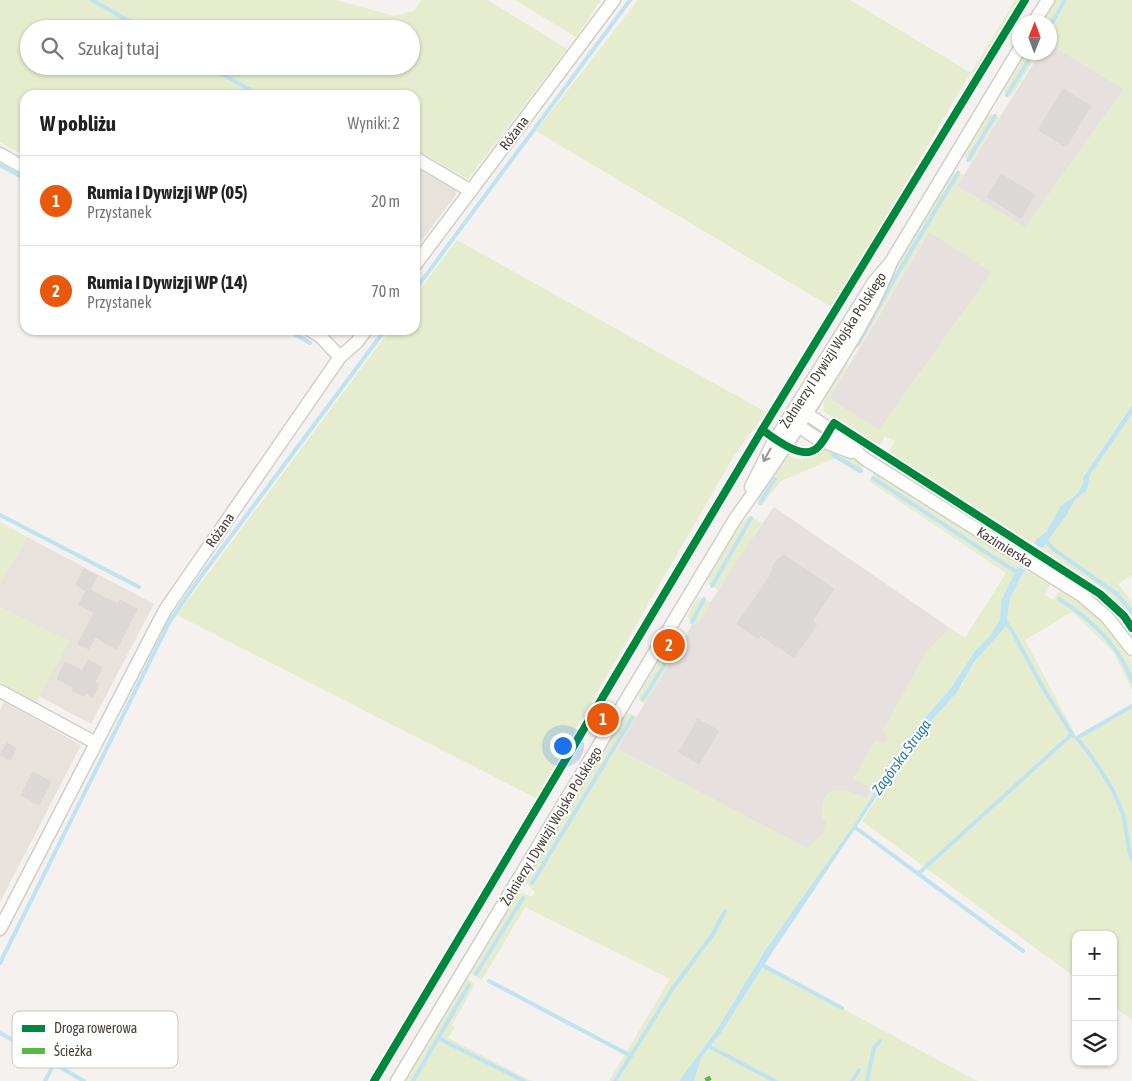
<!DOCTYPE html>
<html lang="pl">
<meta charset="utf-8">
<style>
:root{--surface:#fff;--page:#f6f6f6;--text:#222;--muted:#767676;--line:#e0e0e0;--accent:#ea580c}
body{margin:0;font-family:"Asap Condensed",sans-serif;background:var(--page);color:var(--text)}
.controls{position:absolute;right:15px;bottom:15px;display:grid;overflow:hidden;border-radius:10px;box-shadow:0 1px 4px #0004}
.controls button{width:45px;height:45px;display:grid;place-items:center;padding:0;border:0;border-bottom:1px solid var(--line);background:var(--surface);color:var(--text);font:25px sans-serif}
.compass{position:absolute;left:1012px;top:15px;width:45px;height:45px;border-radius:50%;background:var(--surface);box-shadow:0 1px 4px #0004;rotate:1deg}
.you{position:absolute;left:562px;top:745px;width:18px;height:18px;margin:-12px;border:4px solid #fff;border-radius:50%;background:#1a73e8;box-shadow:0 0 0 8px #1a73e833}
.badge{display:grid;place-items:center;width:32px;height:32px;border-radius:50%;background:var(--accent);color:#fff;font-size:16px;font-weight:700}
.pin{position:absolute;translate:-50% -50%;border:2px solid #fff;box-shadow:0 1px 5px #0006}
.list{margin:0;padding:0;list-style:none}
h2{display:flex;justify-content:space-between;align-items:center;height:65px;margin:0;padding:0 20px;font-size:21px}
h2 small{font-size:16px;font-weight:400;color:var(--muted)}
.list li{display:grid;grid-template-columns:32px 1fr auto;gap:15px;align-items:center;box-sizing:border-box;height:90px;padding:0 20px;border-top:1px solid var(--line)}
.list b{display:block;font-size:19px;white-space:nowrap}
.list p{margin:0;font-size:16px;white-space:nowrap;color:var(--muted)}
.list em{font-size:16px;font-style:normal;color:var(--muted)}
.icon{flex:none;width:28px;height:28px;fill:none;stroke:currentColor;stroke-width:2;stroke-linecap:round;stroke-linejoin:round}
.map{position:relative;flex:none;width:1132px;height:1081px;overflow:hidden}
.search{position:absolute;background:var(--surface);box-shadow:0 1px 4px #0004;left:20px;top:20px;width:400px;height:55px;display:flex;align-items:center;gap:12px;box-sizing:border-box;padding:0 18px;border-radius:28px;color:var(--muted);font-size:19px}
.panel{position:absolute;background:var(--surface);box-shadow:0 1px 4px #0004;left:20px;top:90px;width:400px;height:245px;border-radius:15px}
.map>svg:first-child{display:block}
.residential{fill:#e7e2dc}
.industrial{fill:#e6e1de}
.green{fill:#e5edce;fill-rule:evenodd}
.water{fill:#bfe3f1}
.pier{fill:#f4f1ee}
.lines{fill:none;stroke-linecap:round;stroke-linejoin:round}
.stream{stroke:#bfe3f1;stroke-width:4}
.building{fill:#dcd8d5;stroke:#dcd8d4}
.minor-casing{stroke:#d2cfcb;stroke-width:15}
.minor{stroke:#fdfdfc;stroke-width:12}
.quiet{stroke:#58b947;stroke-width:6;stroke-dasharray:12 6;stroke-linecap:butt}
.cycleway-casing{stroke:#fff;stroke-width:11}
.cycleway{stroke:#00873e;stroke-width:8}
.oneway{stroke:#9b9691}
.labels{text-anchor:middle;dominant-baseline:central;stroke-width:4;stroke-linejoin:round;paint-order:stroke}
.street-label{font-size:14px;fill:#4b4239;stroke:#fff}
.water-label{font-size:15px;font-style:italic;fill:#2a7da1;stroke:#fff}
.key{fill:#fff;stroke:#c9c6c4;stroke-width:1}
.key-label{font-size:14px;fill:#4b4239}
</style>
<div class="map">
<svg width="1132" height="1081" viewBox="0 0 1132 1081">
<rect width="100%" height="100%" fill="#f4f1ee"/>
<g class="residential">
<polygon points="415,167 455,190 456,195 418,245 415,243"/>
<polygon points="27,537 154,604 91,724 39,696 69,641 0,607 0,584"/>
<polygon points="4,702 81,745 0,902 0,710"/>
</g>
<g class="industrial">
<polygon points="1050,44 1124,89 1025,228 957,186 1040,53 1050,52"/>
<polygon points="929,232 993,271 879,430 829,399"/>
<polygon points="774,507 972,643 826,858 617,749 692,625 698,623 736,561"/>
</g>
<g class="green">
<path d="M 0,0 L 336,0 L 394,16 L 414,11 L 421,0 L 488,0 L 567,49 L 468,179 L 415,149 L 415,95 L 25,95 L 25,156 L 0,142 ZM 29,29 L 411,29 L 411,66 L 29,66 Z"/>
<polygon points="515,0 601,0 576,37"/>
<polygon points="638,0 850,0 971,73 1015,0 1021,0 976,75 971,73 957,95 833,308 536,131"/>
<path d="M 1056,0 L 1132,0 L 1132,404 L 1083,476 L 1083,483 L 1078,493 L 1072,497 L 1047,531 L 1034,544 L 888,453 L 895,441 L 885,436 L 878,448 L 845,424 L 824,412 C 821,395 838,376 847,362 L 849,364 L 829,399 L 879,430 L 992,272 L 929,232 L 858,349 L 856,347 L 856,343 L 899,262 L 953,173 L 964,174 L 957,186 L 1025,227 L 1124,89 L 1050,44 L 1050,22 L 1042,22 Z"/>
<polygon points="1026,55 1034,60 1011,97 1002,90 1023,56"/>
<polygon points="992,114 999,118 971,163 963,155 987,116"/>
<polygon points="457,240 766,412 735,454 536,798 177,615 390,330 415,330 415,296"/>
<polygon points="1132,414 1132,575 1118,584 1132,602 1132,618 1107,594 1041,548 1074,501 1087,490 1090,475"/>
<polygon points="821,447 859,462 864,466 859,474 835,458 781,481 762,505 758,503 758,497 787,455 801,460"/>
<path d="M 875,472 L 1014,560 L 1009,560 L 1019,566 L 1001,601 L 1000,619 L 991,635 L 975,651 L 951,688 L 911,734 L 856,822 L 766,949 L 716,1031 L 679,1081 L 609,1081 L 670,979 L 525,907 L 482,980 L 470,973 L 517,895 L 523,893 L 532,897 L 535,892 L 525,882 L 627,713 L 637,716 L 617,749 L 807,848 L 823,834 L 826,822 L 822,818 C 821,780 844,789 867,798 L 873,789 L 853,778 L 876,740 L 883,744 L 887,742 L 888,738 L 883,731 L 924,655 L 949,628 L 965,638 L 1006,573 L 869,481 Z"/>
<polygon points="750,516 762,523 718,590 708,584 707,579 742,522"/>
<polygon points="0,522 27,537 0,584"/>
<path d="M 1025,570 L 1051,584 L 1045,595 L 1053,600 L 1058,592 L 1062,591 C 1083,606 1129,639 1132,667 C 1132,674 1132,682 1132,690 L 1113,651 L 1072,612 L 1025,640 L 1076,736 L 1132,706 L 1132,1020 L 1113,1006 L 1113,935 L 1076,935 L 1076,978 L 862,821 L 916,738 L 963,684 L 965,677 L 1009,611 L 1010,599 Z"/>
<polygon points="698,597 711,602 698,624 692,625 687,615"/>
<polygon points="0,607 70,641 36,702 0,682"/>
<polygon points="678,642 682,643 645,704 640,701 639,694 666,649"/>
<polygon points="764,966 962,1073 978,1081 694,1081 701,1058 721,1033"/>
<polygon points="466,978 475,984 452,1025 455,1027 448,1038 532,1081 405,1081"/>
</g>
<polygon class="water" points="1132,405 1132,414 1090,475 1087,490 1074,501 1066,516 1022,575 1010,599 1007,619 1012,629 1010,630 1006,626 974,662 957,692 916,738 773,951 721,1033 701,1058 694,1081 679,1081 716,1031 766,949 856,822 911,734 951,688 975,651 991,635 1000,619 1001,601 1018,567 1037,539 1047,531 1060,507 1078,493 1083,483 1083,477"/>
<polygon class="pier" points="1032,542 1044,550 1028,572 1017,565"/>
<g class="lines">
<g class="stream">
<polyline points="92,0 143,29"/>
<polyline points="1050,26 1065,0"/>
<polyline points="209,66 250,90"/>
<polyline points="1007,95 1030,58"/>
<polyline points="968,160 995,116"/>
<polyline points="0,165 25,179"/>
<polyline points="415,290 630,0"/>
<polyline points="288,330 310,343"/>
<polyline points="858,344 890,286 958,173"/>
<polyline points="833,455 861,471"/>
<polyline points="873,478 1016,572"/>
<polyline points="760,503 775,479"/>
<polyline points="0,515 139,587"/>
<polyline points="1047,542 1053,549 1117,594 1132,612"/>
<polyline points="712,586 751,518"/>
<path d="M 1059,599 C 1092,620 1118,644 1132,681"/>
<polyline points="692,622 704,599"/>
<polyline points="1011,629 1042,686 1073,736"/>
<polyline points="643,699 676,646"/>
<path d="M 1132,706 L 1077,738 C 1094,759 1115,789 1123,815 C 1127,830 1127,845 1132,860"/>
<polyline points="856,828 1023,951"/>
<polyline points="918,874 1071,735"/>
<polyline points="532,883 632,718"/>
<polyline points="0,963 170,621 199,579 385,330"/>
<polyline points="764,966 842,1008"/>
<polyline points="476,974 523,898"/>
<polyline points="489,981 631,1056"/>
<polyline points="0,1033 84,1081"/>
<polyline points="438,1038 524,1081"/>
<polyline points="710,1047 775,1081"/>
<polyline points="45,1081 54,1064"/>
<polyline points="413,1081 469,985"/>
<polyline points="615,1081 673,988 713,934 725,911"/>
<polyline points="852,1081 859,1070"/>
<polyline points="867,1081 874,1048 880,1041"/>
</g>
</g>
<g class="building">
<polygon points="1063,89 1091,106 1066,147 1038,130"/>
<polygon points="1001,174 1035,195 1021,218 987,197"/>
<polygon points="784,555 834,589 812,621 817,624 794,658 760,635 758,639 737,624 770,576 775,562"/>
<polygon points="84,569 97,576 90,590 118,604 120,600 137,609 117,649 95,637 89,649 78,644 94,613 79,605 86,591 76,585"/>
<polygon points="88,660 102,667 95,682 99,684 93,697 86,693 84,696 72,690 74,687 57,679 65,662 82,671"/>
<polygon points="698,719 719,731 699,764 679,752"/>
<polygon points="7,743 16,748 10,760 0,755"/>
<polygon points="33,772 51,782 39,805 21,795"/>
</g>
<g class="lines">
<defs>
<g id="minor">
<polyline points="1034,22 1048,0"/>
<polyline points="0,154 25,168"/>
<polyline points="415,158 471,191"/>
<polyline points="415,265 614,0"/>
<polyline points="310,330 320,336 340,357"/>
<polyline points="799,414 807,414 828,428 865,459 1081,595 1107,617 1132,649"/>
<path d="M 795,420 C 806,437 833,445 851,452"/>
<polyline points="751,487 772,445 874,282 891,262 1020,48"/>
<polyline points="0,691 94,742"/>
<polyline points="0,929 165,610 340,357 357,342 366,330"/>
<path d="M 397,1081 L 735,519 C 768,473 799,427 828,379 C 852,341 875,304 891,262"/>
</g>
</defs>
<use href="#minor" class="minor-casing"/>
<use href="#minor" class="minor"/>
<polyline class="quiet" points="707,1077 709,1081"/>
<defs>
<g id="cycleway">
<path d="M 762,430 C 775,438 804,464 819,446 C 825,440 829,430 834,423 L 1100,594 L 1124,616 L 1132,628"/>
<polyline points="374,1081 762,430 1025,0"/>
</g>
</defs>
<use href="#cycleway" class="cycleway-casing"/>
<use href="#cycleway" class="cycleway"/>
</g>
<defs><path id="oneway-shaft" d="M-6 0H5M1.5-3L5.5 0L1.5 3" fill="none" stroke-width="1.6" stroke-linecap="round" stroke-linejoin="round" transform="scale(1.25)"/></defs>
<use class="oneway" href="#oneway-shaft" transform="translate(767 455) rotate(119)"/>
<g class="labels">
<g class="street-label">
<text transform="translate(514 133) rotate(-53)">Różana</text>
<text transform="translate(833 350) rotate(-57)">Żołnierzy I Dywizji Wojska Polskiego</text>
<text transform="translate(220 530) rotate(-55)">Różana</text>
<text transform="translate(1005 547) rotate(32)">Kazimierska</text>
<text transform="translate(551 826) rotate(-59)">Żołnierzy I Dywizji Wojska Polskiego</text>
</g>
<g class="water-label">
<text transform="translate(901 757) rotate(-54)">Zagórska Struga</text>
</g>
</g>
<rect x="12" y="1011" width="166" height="57" rx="8" class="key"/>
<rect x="22" y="1025" width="23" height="7" fill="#00873e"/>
<rect x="22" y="1048" width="23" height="6" fill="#58b947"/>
<g class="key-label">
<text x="54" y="1033">Droga rowerowa</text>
<text x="54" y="1056">Ścieżka</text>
</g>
</svg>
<div class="controls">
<button>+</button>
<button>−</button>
<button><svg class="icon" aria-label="layers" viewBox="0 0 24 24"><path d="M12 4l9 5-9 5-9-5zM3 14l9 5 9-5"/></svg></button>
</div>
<svg class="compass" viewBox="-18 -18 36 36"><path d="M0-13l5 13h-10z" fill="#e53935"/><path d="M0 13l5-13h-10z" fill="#767676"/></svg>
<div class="you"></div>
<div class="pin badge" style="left:603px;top:719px">1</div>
<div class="pin badge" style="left:669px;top:645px">2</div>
<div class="search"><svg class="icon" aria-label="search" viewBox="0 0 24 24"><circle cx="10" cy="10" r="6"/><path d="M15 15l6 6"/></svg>Szukaj tutaj</div>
<section class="panel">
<h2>W pobliżu<small>Wyniki: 2</small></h2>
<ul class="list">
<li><span class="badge">1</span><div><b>Rumia I Dywizji WP (05)</b><p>Przystanek</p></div><em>20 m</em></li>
<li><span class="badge">2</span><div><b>Rumia I Dywizji WP (14)</b><p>Przystanek</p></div><em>70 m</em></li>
</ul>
</section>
</div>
